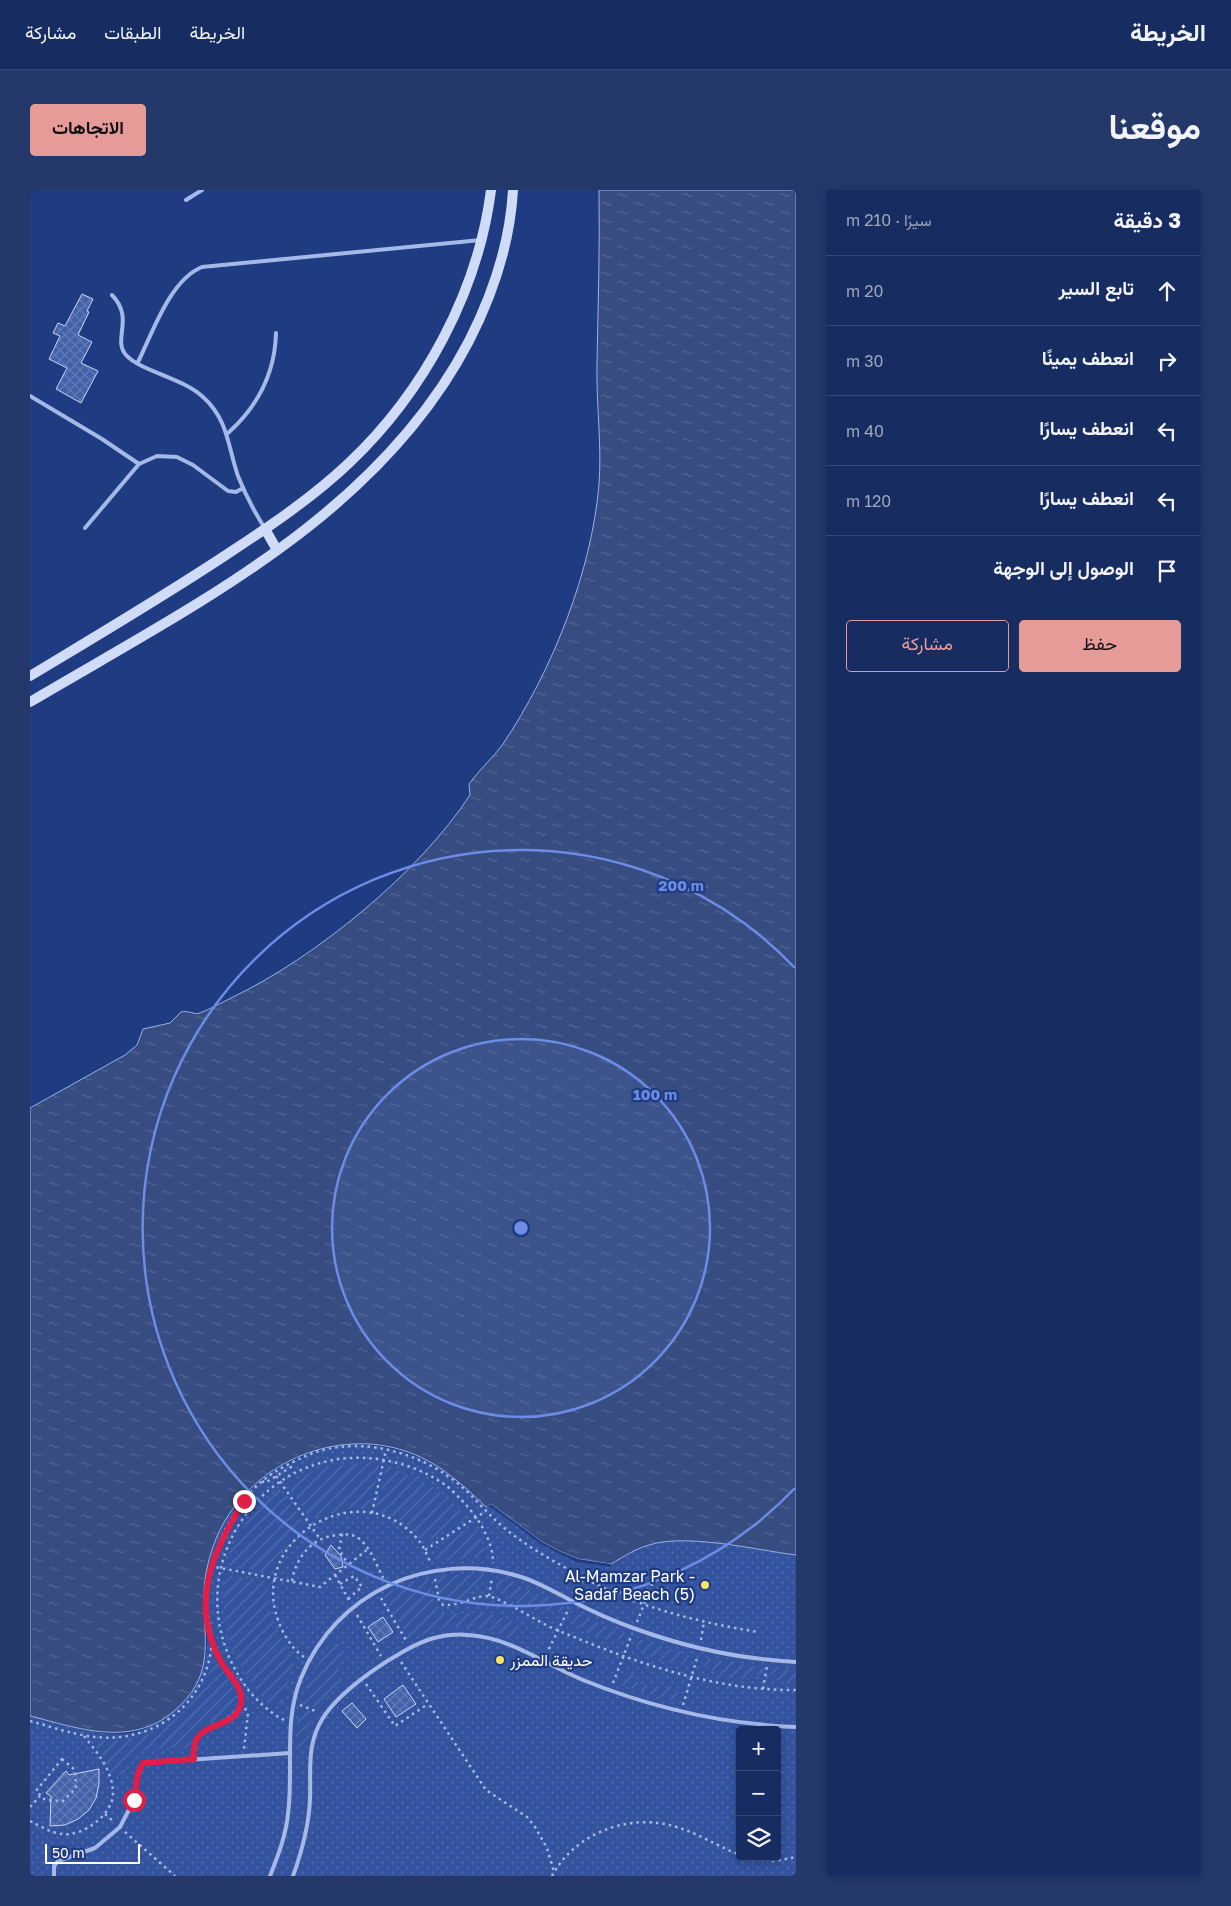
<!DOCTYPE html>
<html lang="ar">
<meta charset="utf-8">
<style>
:root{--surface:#172c61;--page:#24386a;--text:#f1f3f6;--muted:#9ea7bd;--line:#364876;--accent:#e69b98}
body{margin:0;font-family:"Golos Text",Vazirmatn,sans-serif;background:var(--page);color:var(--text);direction:rtl}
.controls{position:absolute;right:15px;bottom:15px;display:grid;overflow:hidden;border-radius:5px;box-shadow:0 2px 8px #0003}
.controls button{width:45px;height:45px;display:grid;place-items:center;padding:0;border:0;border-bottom:1px solid var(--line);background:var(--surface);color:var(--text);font:25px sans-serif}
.scale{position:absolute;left:15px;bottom:12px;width:95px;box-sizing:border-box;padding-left:5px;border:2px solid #fff;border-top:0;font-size:14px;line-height:18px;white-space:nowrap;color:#fff;-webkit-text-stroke:4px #1f3b81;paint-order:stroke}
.stop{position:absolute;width:15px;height:15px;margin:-11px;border:4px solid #e11d48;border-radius:50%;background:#fff}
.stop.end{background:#e11d48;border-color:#fff;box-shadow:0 1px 5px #0008}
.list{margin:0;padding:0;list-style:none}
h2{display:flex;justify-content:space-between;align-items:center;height:65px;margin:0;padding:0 20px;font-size:21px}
h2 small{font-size:16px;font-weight:400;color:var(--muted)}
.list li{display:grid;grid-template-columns:32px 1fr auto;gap:15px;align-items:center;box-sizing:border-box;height:70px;padding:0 20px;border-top:1px solid var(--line)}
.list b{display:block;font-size:19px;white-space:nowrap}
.list em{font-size:16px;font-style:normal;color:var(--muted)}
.actions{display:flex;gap:10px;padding:15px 20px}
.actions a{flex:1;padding:11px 0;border:1px solid var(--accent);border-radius:5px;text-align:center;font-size:18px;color:var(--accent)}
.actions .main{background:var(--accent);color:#111}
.icon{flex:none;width:28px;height:28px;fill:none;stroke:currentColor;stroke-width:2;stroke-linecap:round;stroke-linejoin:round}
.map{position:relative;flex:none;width:766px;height:1686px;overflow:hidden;direction:ltr;border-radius:5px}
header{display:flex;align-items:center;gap:30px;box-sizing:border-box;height:70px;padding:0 25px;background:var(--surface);border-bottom:1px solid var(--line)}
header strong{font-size:24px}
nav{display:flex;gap:28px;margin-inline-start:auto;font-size:18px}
.intro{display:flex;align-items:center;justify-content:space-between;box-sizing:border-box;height:120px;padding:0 30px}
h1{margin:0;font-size:35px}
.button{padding:12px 22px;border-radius:5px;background:var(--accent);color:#111;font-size:18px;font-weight:700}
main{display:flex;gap:30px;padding:0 30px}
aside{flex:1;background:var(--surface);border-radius:5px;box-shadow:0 2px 8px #0003}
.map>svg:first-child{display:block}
.park{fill:url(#park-dots);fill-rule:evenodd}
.garden{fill:url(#garden-furrows)}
.water{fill:url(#water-ripples);stroke:#98b2ea}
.pier{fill:#1f3b81}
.building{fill:url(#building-cross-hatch);stroke:#c9d7f6}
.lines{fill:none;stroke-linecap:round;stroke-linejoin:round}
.path{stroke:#a5b9e8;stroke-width:2.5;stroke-dasharray:2.5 4;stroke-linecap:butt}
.lane{stroke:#a5b9e8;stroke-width:4}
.secondary{stroke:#d0dbf7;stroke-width:10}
.route{stroke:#e11d48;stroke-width:6}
.ring{fill:none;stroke:#6c8ce6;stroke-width:2.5}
.poi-dot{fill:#f6e265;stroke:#1f3b81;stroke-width:2}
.labels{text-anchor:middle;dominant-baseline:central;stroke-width:4.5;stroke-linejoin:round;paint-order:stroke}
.poi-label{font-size:16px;fill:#fff;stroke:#1f3b81;text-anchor:end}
.centre{fill:#6c8ce6;stroke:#1f3b81;stroke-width:2.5}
.ring-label{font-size:15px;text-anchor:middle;font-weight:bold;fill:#6c8ce6;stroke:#1f3b81;stroke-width:4.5;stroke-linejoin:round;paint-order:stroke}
</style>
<header>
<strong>الخريطة</strong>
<nav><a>الخريطة</a><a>الطبقات</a><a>مشاركة</a></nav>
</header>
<div class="intro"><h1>موقعنا</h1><a class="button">الاتجاهات</a></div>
<main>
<aside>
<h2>3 دقيقة<small>سيرًا · 210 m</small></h2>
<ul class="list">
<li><svg class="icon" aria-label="ahead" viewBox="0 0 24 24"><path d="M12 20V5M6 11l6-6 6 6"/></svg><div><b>تابع السير</b></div><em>20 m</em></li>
<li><svg class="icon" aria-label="right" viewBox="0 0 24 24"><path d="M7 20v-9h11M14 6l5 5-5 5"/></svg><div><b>انعطف يمينًا</b></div><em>30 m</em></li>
<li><svg class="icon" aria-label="left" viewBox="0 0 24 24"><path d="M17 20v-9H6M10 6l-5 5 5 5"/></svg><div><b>انعطف يسارًا</b></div><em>40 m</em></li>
<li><svg class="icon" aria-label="left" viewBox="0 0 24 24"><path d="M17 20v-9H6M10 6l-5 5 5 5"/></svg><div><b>انعطف يسارًا</b></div><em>120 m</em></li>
<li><svg class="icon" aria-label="arrive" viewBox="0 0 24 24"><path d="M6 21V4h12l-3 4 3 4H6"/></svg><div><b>الوصول إلى الوجهة</b></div></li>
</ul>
<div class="actions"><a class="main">حفظ</a><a>مشاركة</a></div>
</aside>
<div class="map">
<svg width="766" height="1686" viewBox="0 0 766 1686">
<defs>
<pattern id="park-dots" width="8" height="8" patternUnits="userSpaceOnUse" patternTransform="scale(1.25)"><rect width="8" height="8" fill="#33539f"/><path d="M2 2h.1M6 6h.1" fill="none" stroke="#526dad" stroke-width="1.8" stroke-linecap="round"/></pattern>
<pattern id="garden-furrows" width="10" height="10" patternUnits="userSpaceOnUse" patternTransform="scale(1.25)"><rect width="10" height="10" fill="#33539f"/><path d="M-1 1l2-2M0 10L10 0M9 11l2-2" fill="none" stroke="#526dad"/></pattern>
<pattern id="water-ripples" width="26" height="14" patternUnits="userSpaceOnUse" patternTransform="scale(1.25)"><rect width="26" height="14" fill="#374c80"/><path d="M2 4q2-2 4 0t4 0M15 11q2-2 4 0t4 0" fill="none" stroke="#556793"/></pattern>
<pattern id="building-cross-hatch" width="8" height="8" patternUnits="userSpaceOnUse" patternTransform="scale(1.25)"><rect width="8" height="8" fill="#4462a9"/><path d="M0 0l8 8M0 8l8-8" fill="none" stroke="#607ab6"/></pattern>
</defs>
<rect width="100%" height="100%" fill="#1f3b81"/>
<path class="park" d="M 318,1254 C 383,1256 410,1273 456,1317 L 461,1314 L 581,1374 C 593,1367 605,1359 619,1355 C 657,1343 726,1360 766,1365 L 766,1686 L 0,1686 L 0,1526 C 32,1534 92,1556 122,1535 C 132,1528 141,1513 149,1504 C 160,1491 173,1481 176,1464 C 180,1442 173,1418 174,1396 C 180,1317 244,1265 318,1254 ZM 710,1540 L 747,1540 L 747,1667 L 710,1667 Z"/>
<g class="garden">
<polygon points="336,1272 350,1273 339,1319 314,1318 281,1329 256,1294 294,1277"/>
<polygon points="357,1275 403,1297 438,1326 398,1351 391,1348 373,1331 346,1320"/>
<path d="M 249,1298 L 275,1335 L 256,1354 L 242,1384 L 196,1375 C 205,1342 224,1320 249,1298 Z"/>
<polygon points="442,1336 446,1338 456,1362 455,1367 412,1371 405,1369 404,1366 406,1359"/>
<path d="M 193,1384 L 238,1392 C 238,1431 246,1438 265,1470 L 252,1512 L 240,1516 C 202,1474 190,1440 193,1384 Z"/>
<path d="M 460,1384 L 459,1392 C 444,1393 439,1398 435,1412 L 417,1413 L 410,1407 L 407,1385 Z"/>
<path d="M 464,1387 L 499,1400 L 537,1418 L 534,1423 C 521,1419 508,1423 494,1418 C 482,1412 475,1398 462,1394 Z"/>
<path d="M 399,1389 L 406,1420 L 409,1423 L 456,1423 L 490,1433 L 483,1448 C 444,1434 419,1432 380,1450 L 352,1404 L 373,1396 Z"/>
<path d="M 540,1420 L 599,1445 L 597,1448 C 572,1454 552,1445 539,1423 Z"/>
<path d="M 604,1447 L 664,1467 L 664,1471 C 639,1478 619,1471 603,1451 Z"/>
<polygon points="304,1449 317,1465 306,1475 313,1485 311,1487 315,1492 302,1501 288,1519 271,1512 285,1478"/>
<path d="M 184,1467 C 189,1477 198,1487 203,1497 C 224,1540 163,1517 160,1558 C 133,1559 102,1551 94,1584 L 81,1585 L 74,1568 L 62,1550 C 123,1556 168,1528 184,1467 Z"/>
<path d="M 672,1468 L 734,1478 L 734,1482 C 710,1494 690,1491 671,1472 Z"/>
<polygon points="739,1479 766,1480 766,1496 746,1490 739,1483"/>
<polygon points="597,1482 607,1486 607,1490 611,1494 633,1500 642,1496 647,1498 652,1514 587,1494 588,1491 594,1489"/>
<polygon points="271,1518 285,1522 277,1539 274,1558 266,1557 266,1537"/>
</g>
<path class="water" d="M 569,0 L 766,0 L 766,1365 C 726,1360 657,1343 619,1355 C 605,1359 593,1367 581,1374 L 548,1369 L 531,1362 L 512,1352 L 461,1314 L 456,1317 C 431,1293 406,1270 372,1260 C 297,1237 211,1280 184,1354 C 177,1373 173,1393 174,1413 C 175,1457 183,1488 144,1521 C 101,1558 48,1538 0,1526 L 0,918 L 95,865 L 107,855 L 113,839 L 140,833 L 151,822 C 158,820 164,825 170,823 C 180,819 191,813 201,808 C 285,768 389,683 440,605 L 439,594 C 449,580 463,568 473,554 C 522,481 562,381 569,294 C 572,254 566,214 567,173 C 568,116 570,58 569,0 Z"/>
<polygon class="pier" points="461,1314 512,1352 531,1362 548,1369 581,1374 581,1377 547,1372 530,1364 511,1354 461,1317 456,1317"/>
<g class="building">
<polygon points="52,104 63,109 57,121 59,122 48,145 62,152 51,173 68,181 51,213 26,199 37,178 19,169 30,146 23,143 28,133 35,136"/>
<polygon points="301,1355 311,1366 313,1377 305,1379 295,1365"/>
<polygon points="353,1427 363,1442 348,1452 338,1437"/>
<polygon points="373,1495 386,1514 366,1527 354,1509"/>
<polygon points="322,1513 336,1529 327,1538 312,1521"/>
<polygon points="69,1579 69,1594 66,1608 59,1620 48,1629 35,1635 20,1636 21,1606 16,1603 36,1581 39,1585"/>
</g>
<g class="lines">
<g class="path">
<polyline points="246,1286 290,1349"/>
<polyline points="232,1291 235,1293 261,1277 259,1274"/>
<polyline points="342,1323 356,1260"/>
<polyline points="312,1344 309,1360 318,1374"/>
<polyline points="395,1360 456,1321"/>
<polyline points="180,1376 290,1397 338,1359"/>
<polyline points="305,1385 320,1412"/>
<path d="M 405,1389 L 409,1410 L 413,1415 C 433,1416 444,1405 459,1406 C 480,1413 500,1427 520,1437 C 598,1470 681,1501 766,1500"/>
<path d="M 262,1391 C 266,1367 282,1347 308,1345 C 314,1344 321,1344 327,1347 C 340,1356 347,1376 354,1390"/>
<polyline points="310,1394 324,1386 332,1397 318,1409"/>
<polyline points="545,1404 553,1388"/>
<polyline points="459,1406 462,1388"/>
<polyline points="351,1408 377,1452"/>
<polyline points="327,1425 351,1466"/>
<polyline points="607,1432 622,1394"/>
<polyline points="671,1450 674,1432"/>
<polyline points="516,1465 539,1418"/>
<path d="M 274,1467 C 261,1458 253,1444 248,1430 C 218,1346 334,1282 389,1351 C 394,1357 398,1367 401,1374"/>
<polyline points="371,1472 456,1600 497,1627 505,1637 517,1658 524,1682"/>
<polyline points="583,1493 602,1444"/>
<polyline points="336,1494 365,1536 398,1514"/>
<polyline points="733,1499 737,1476"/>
<polyline points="211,1513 218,1523 214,1559"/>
<polyline points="270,1515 288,1522"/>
<polyline points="653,1515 668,1465"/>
<path d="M 254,1530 C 229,1517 211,1494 200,1469 C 152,1360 247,1244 363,1272 C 382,1276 402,1285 418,1297 C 439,1315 463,1344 463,1373"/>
<path d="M 0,1531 C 22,1537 44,1545 66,1547 C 122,1553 173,1517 181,1460 C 184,1443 176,1425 177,1408 C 178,1368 200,1318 231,1292 C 244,1281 262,1272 278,1265 C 328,1244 392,1262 432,1297 C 448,1311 461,1328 478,1341 C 501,1359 527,1373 552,1387 C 607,1417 667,1432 728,1442"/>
<path d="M 163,1562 C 164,1533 200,1538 211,1513 L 208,1499 L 193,1475 L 183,1452"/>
<polygon points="32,1569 45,1580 46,1598 33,1611 15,1610 6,1601"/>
<polyline points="0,1617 10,1606"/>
<polyline points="75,1624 84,1632"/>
<path d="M 0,1631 C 10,1636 21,1643 32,1644 C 53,1647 84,1624 83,1602 C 82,1579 66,1561 53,1545"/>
<polyline points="95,1642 145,1686"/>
<polyline points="716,1667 745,1671 766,1667"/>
<path d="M 522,1686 C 544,1644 598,1623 643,1636 C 666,1642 687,1656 710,1665"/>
</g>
<g class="lane">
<polyline points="156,10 172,0"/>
<path d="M 82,105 C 105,129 82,149 96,165 C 110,181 153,188 173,207 C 198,229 198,257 208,286 C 215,304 224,321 234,337"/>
<path d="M 108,172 C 123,142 140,90 172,77 L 451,50"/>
<polyline points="0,206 72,249 109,274"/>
<path d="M 198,243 C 228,216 245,184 246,143"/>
<polyline points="55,338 109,274 127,266 147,267 163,275 198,301 206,302 213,298"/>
<polyline points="24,1686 24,1676 28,1671 65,1658 90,1637 104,1610 108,1583 113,1573 260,1563"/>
<path d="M 240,1686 C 248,1666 256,1645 258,1624 C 264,1578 253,1532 271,1488 C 306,1402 399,1360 488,1386 C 506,1391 523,1401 540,1410 C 561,1421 583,1431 606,1439 C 658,1458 710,1469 766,1472"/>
<path d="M 263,1686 C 272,1661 279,1635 280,1609 C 281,1583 277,1559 289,1535 C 304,1503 371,1457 404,1448 C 415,1445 427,1444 438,1445 C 480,1447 516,1475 553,1490 C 622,1518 692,1534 766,1537"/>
</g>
<g class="secondary">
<polyline points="235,339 247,360"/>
<path d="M 0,486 C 68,445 136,405 202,361 C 243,334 283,307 319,273 C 394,202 448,102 461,0"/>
<path d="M 0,512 C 162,416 348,326 439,151 C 463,104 480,53 483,0"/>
</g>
</g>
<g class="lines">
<path class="route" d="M 104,1610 L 108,1583 L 113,1573 L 164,1569 C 159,1526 205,1544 211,1513 C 214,1498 198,1484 191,1472 C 159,1413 182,1362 214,1311"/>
</g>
<circle cx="491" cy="1038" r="189" fill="#6c8ce6" fill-opacity=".12"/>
<g class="ring">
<circle cx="491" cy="1038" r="189"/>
<path d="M765 1298A378 378 0 1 1 765 778"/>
</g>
<g class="poi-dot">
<circle cx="675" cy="1395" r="5"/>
<circle cx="470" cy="1470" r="5"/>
</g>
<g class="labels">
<g class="poi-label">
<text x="665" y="1386">Al-Mamzar Park -<tspan x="665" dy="18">Sadaf Beach (5)</tspan></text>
<text x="480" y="1470" text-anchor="start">حديقة الممزر</text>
</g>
</g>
<circle cx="491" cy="1038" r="8" class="centre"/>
<g class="ring-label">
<text x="651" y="701">200 m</text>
<text x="625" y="910">100 m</text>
</g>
</svg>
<div class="controls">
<button>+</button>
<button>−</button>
<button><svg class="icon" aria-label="layers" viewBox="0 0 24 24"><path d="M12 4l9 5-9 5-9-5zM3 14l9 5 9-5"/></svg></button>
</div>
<div class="scale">50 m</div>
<div class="stop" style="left:104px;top:1610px"></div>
<div class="stop end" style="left:214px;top:1311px"></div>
</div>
</main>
